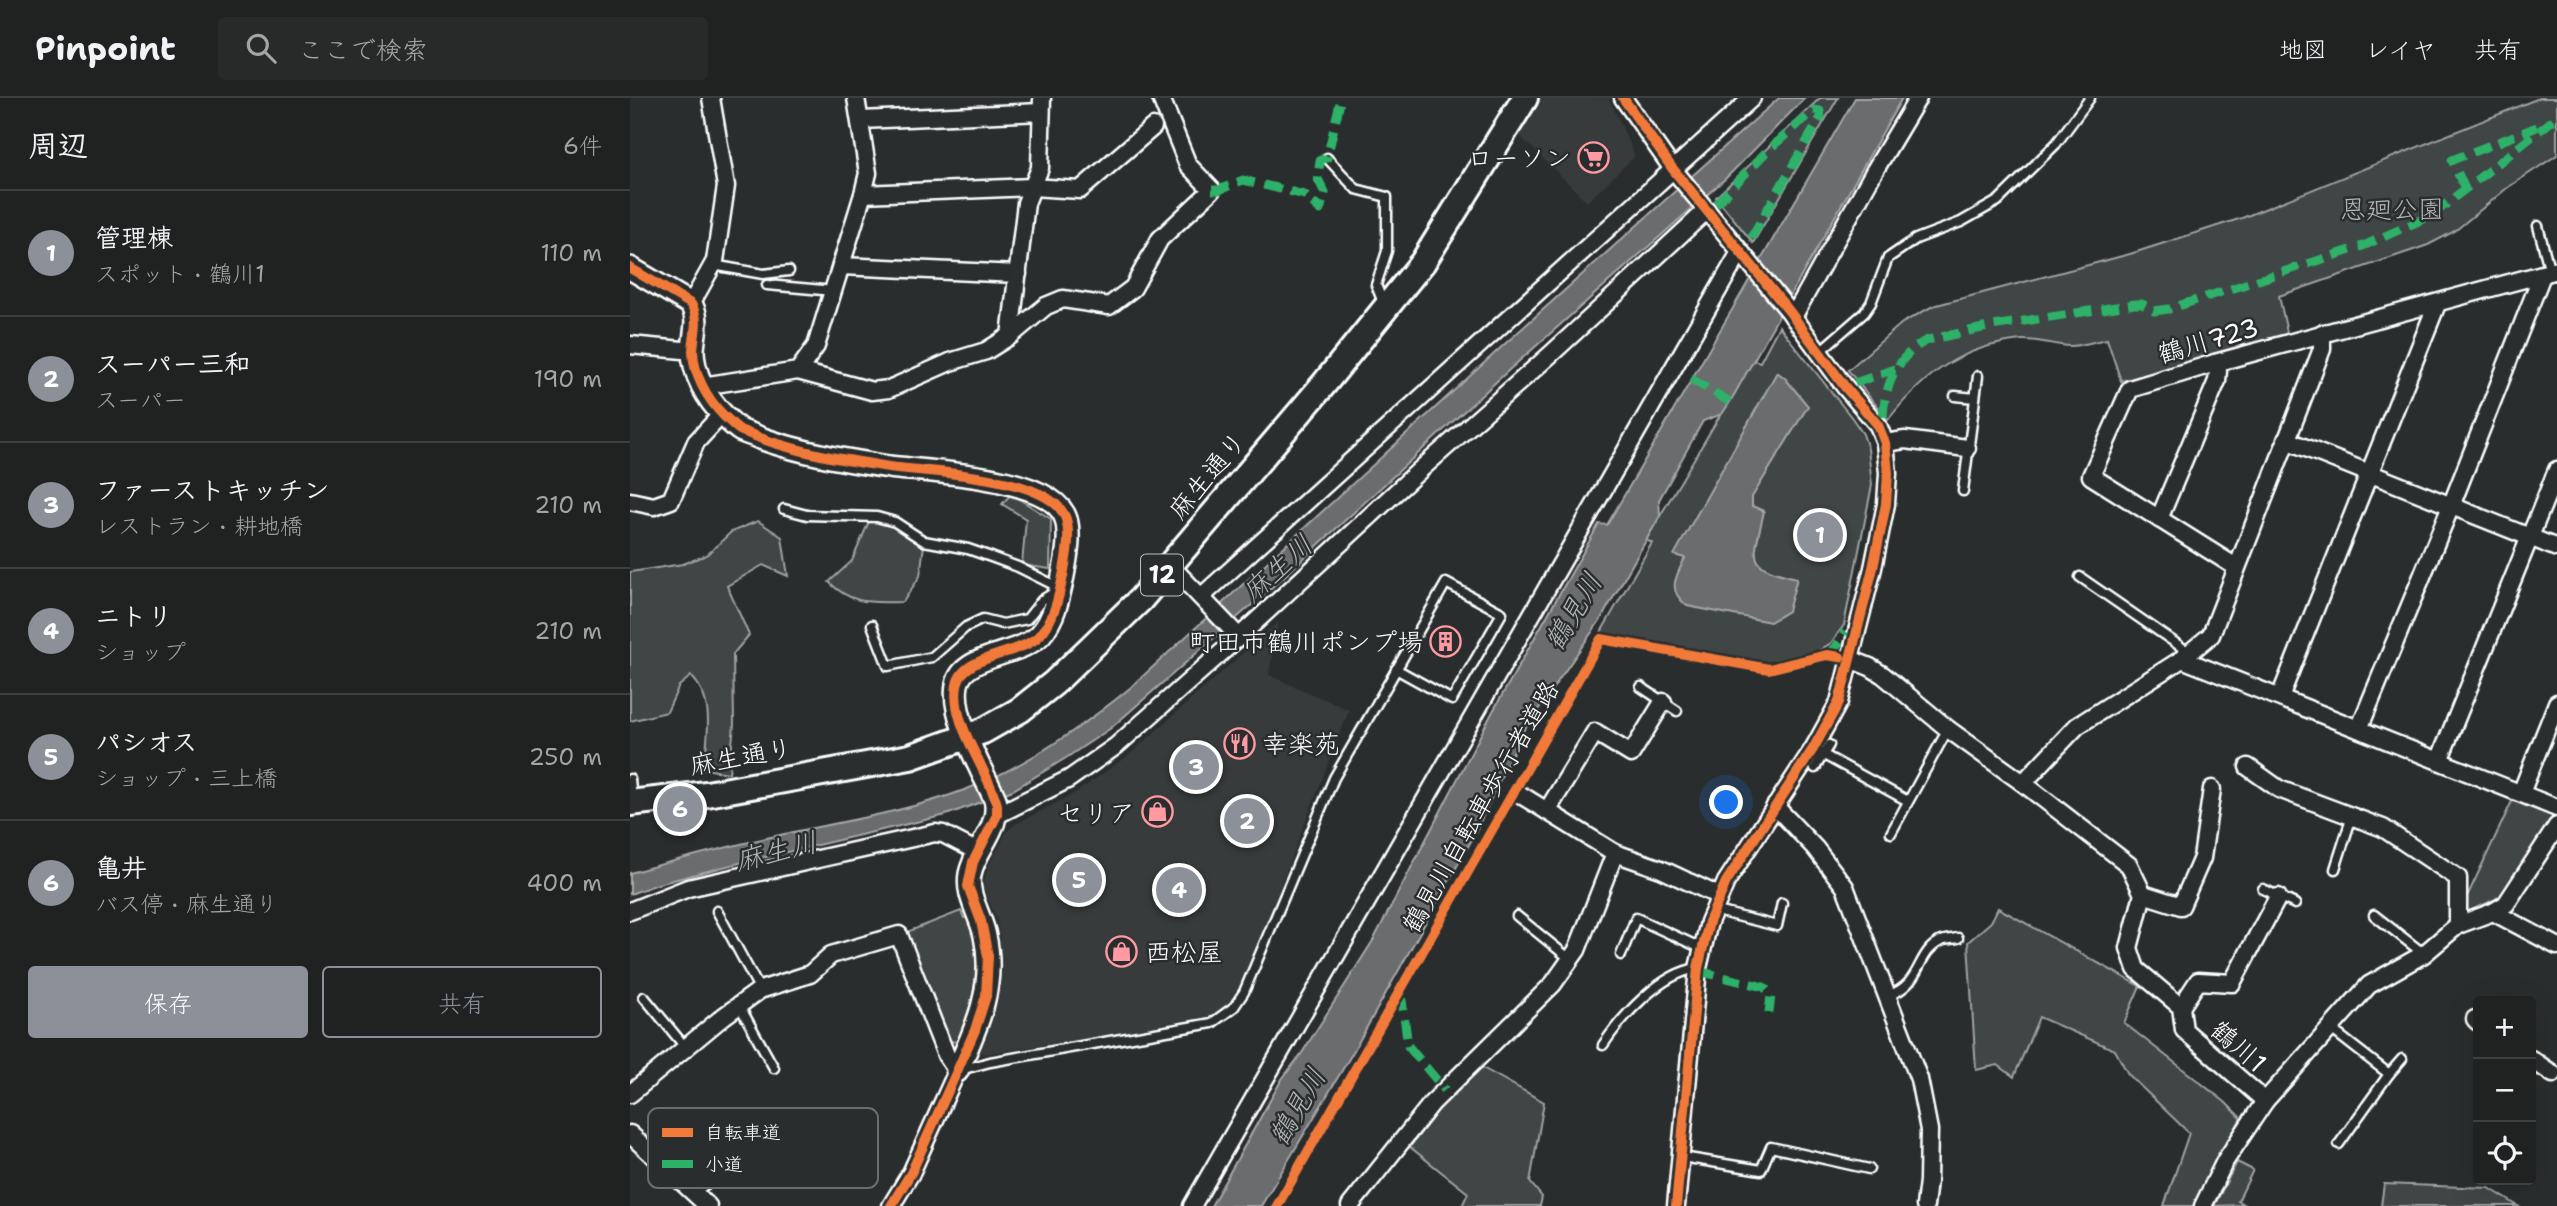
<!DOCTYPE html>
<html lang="ja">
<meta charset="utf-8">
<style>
:root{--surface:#202222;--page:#282a2a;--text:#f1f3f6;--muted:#a2a4a5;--line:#3d3f40;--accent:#8c9099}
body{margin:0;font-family:"Shantell Sans","Klee One",sans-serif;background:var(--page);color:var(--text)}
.controls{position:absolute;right:21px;bottom:21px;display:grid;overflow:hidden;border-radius:7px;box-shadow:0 7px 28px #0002}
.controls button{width:63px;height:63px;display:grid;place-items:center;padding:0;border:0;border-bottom:2px solid var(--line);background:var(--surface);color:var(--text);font:35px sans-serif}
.you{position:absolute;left:1097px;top:705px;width:24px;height:24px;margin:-18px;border:5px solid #fff;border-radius:50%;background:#1a73e8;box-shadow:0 0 0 10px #1a73e833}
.badge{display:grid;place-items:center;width:46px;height:46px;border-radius:50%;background:var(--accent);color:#fff;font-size:23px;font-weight:700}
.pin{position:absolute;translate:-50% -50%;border:4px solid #fff;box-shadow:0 2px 7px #0006}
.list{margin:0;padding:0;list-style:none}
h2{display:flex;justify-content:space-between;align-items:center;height:91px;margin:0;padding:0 28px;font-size:30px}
h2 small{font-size:23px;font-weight:400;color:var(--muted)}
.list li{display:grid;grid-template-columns:46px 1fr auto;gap:21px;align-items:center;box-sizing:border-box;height:126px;padding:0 28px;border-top:2px solid var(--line)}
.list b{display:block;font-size:26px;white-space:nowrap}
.list p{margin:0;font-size:23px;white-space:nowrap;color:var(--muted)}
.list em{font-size:23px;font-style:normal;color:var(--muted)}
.actions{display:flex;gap:14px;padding:21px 28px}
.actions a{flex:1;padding:16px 0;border:2px solid var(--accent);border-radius:7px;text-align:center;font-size:24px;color:var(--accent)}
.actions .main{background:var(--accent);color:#fff}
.icon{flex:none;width:38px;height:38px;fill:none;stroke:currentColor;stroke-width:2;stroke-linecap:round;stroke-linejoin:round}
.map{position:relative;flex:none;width:1927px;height:1108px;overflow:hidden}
header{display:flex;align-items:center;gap:42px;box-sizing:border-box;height:98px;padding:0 35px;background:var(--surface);border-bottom:2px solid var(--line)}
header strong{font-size:33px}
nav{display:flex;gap:38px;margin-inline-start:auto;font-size:24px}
.search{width:490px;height:63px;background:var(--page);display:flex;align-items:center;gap:18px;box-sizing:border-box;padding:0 24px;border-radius:7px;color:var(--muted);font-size:26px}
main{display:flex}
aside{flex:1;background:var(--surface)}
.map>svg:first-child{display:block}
.built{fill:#373a3b}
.green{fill:#414445;stroke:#a0a2a2;stroke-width:2}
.water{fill:#6a6c6d;stroke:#a6a7a7;stroke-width:2}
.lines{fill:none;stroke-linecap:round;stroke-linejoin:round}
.lane-casing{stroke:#fff;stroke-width:13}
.street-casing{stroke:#fff;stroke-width:21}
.secondary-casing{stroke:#fff;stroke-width:26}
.primary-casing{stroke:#fff;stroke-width:30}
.lane{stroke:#2a2d2e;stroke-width:8}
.street{stroke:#2a2d2e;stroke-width:16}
.secondary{stroke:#2a2d2e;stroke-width:21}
.primary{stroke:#2a2d2e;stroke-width:24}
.quiet{stroke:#2db169;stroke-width:9;stroke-dasharray:18 9;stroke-linecap:butt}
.cycleway-casing{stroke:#2a2d2e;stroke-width:15}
.cycleway{stroke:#f17a3a;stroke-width:10}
.labels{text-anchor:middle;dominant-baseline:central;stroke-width:5;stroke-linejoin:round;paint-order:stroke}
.shield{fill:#2a2d2e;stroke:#bfc0c0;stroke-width:2}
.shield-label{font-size:24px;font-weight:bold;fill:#fff}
.poi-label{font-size:26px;fill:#fff;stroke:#2a2d2e;text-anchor:end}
.park-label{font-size:26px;fill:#b3b4b5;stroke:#2a2d2e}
.street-label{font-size:26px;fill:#fff;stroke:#2a2d2e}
.water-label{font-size:28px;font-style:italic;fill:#b4b6b6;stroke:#2a2d2e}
.key{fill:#2a2d2e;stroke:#6a6c6d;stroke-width:2}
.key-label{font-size:19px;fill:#fff}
</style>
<header>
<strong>Pinpoint</strong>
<div class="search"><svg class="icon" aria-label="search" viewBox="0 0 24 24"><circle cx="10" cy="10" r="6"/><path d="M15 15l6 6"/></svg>ここで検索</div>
<nav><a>地図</a><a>レイヤ</a><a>共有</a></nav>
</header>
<main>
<aside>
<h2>周辺<small>6件</small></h2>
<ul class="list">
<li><span class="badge">1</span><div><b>管理棟</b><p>スポット · 鶴川1</p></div><em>110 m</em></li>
<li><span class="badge">2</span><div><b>スーパー三和</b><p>スーパー</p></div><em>190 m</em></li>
<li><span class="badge">3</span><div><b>ファーストキッチン</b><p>レストラン · 耕地橋</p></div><em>210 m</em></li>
<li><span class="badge">4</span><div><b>ニトリ</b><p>ショップ</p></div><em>210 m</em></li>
<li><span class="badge">5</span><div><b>パシオス</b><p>ショップ · 三上橋</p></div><em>250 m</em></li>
<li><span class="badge">6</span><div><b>亀井</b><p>バス停 · 麻生通り</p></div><em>400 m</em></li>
</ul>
<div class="actions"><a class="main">保存</a><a>共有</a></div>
</aside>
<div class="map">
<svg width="1927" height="1108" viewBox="0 0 1927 1108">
<rect width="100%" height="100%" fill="#2a2d2e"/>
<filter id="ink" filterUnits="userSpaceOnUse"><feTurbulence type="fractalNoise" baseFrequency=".0143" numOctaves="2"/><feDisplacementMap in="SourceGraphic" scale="14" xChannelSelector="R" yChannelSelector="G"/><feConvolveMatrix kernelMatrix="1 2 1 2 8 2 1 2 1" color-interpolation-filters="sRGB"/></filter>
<g filter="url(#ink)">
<g class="built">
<polygon points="911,0 979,0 1005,58 957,104 889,37"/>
<polygon points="648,524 639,577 719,612 610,892 597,907 580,918 447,942 356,956 350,954 368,902 372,874 370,839 366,820 354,792 354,782 358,769 377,733 386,726 445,695 499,657"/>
</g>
<g class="green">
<polygon points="1190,0 1208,0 1123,145 1086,99"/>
<path d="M 1909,0 L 1927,0 L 1927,57 L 1877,90 L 1825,133 L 1798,147 L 1649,198 L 1658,239 L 1491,283 L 1477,241 C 1465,243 1452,248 1440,248 C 1424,247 1407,241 1392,242 C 1332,248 1294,276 1258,322 L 1218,272 L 1272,225 L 1303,208 L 1500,156 L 1612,120 Z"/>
<polygon points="1149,228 1222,320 1233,336 1238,351 1242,387 1214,527 1201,545 1178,559 1137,565 970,536 1022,445 1016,442 1030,418 1123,262 1130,264"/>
<polygon points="381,396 421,421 420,471 392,467 396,421 372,406"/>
<path d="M 243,414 L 295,439 L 290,478 L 273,504 C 242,504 223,508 199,484 L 222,463 Z"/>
<path d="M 128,423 L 152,439 L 158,478 L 133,467 L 97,488 L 119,537 L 103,556 L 104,627 L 99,675 L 74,671 C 77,639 86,603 61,578 L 49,588 L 37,614 L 0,623 L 0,474 L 53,466 L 77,457 L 101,434 Z"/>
<polygon points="1883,701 1925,718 1870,799 1838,814 1835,803"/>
<polygon points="1368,810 1510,888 1494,925 1595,1004 1611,1020 1564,1108 1534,1108 1559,1035 1498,976 1485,952 1409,919 1384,979 1368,967 1346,972 1338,844 1361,824"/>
<path d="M 331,813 L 334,820 L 338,819 C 354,863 345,902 328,944 L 319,943 L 277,834 Z"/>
<polygon points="849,968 914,1004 900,1084 912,1099 910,1108 832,1108 838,1095 780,1049 818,999"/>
<polygon points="1607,1064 1623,1072 1608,1103 1615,1107 1584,1108"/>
<polygon points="1754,1086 1859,1090 1888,1108 1751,1108"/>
</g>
<g class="water">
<path d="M 1149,0 L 1175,0 L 1096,80 L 879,272 L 649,483 L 481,630 L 436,660 L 383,692 L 316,717 L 97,768 L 28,786 L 0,796 L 0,775 C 50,761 99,748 150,737 C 213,723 277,714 337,691 C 396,668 451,630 500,590 L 877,244 Z"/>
<polygon points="1225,0 1272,0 1100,304 1092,316 1073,323 1029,402 1030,418 971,521 892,635 841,743 723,954 631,1108 581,1108 652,981 672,955 744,841 862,615 969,426 977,427"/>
<path d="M 1147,274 L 1155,280 L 1178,308 L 1122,399 L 1122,408 L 1134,413 C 1124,461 1113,468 1167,480 L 1158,513 L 1140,524 L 1057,508 C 1037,492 1045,480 1055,460 L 1044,457 Z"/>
</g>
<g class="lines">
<defs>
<g id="lane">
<polyline points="697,60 726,91 757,99 757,153 746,187 754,207"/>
<polyline points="1908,128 1920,174"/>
<polyline points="83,167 133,176 159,173"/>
<polyline points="137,187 204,193"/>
<polyline points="1189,254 1234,215 1241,205 1258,160 1286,141 1331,124 1368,103 1426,46 1460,0"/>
<polyline points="1325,298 1345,300"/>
<polyline points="1333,393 1348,278"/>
<polyline points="154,411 177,417 247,419 265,424 294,443 338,451 361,459 388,469 428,489"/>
<polyline points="1450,479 1560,555"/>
<polyline points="242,527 258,568 302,559 336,529 353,521 373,526 397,521 412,502 425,494"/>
<polyline points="1011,589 1047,613"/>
<polyline points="1183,651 1278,703"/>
<polyline points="1185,670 1199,647"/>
<polyline points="0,681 2,702"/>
<polyline points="1261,735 1318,631"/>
<polyline points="1705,771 1722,718"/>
<polyline points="1633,791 1665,806"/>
<polyline points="1083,812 1147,828 1152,805"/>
<polyline points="87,813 130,892"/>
<polyline points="1744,817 1794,856"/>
<polyline points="887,818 940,861"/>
<polyline points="991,857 1006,820 1071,850"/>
<path d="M 1257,898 C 1293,887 1285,855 1311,843 C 1316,841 1324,841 1328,840"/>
<polyline points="14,899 56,950"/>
<polyline points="109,907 144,970"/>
<polyline points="1700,930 1759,976 1709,1046"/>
<path d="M 973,947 C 993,917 1031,875 1068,870"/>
<polyline points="330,972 360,964 582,925 604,909 614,894 704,680 816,485 872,515 822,602 766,571"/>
<polyline points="1759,976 1772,961"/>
<polyline points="1052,1059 1131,1072 1141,1049 1239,1071"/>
<polyline points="63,1095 129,1051 179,1023"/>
</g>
<g id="street">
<polyline points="993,0 1042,70 1159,213 1215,289 1248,327 1255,345 1258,375 1256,406 1243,470 1209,604 1183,651 1096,784 1079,824 1068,870 1046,1108"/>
<polyline points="231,22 411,14"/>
<polyline points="233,96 402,89 450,92 523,29"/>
<polyline points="211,168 388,176"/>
<polyline points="61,206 85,163 96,88 81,0"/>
<polyline points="1163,219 1245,72 1288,0"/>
<polyline points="380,238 416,208 433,201 479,208 503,190 530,141 582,92 558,67 531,0"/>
<polyline points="0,247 63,253"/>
<polyline points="168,273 242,293 259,291 320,264 356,253 380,238 396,105 410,70 412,0"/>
<polyline points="72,288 168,273 186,248 233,96 238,75 226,0"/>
<polyline points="1656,342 1927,450"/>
<polyline points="1255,345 1275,342 1337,350"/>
<polyline points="0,403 24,408 41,402 66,344 92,316"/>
<polyline points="1529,421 1587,283 1588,273 1585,265"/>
<polyline points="540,467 609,539"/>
<polyline points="1606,469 1461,378 1500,291 1585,265 1927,172"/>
<polyline points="571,499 1122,0"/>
<polyline points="1220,561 1240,569 1253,577 1318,631 1393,685 1499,767 1513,796 1499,850 1506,871 1551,909 1554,932 1635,1003 1739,887 1794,856 1828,827 1863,814 1876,806 1927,728"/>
<polyline points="1552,561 1581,537 1692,251 1692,235"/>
<polyline points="1650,599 1807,206"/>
<polyline points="1729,631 1821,408 1912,177"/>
<polyline points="1809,663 1927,372"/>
<polyline points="1618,669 1649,691 1753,730 1828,780 1828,827"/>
<polyline points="1393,685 1447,628 1552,561 1927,710"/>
<polyline points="1891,695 1927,605"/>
<polyline points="891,697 985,755 1031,771 1089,798"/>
<polyline points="1145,708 1185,750 1215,789 1289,981 1299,1032 1298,1083 1295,1108"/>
<polyline points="917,713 965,634 1001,656 1033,604"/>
<polyline points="367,717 439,681 486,648 609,539 791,371 921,256 1077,112"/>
<polyline points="1513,796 1551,808 1572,760 1582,691"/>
<polyline points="0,813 58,790 305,735 313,736 348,754"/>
<polyline points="1863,814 1927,848"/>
<polyline points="1551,909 1568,883 1602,885 1648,799"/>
<polyline points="1845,921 1848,924"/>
<polyline points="1901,961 1923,976"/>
<polyline points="0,996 94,918 130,892 180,876 201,857 269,837 316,957 327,973 281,1075 261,1108"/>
<polyline points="0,1036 78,1108"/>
<polyline points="562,1108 1110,154"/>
<polyline points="720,1108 802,1005 923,886 947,852 985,755"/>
<polyline points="1573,1108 1595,1063 1635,1003"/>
</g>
<path id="secondary" d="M 0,170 L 61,206 C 70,221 64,235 63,252 C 63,276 77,301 94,318 C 99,322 104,328 110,332 C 116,335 124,337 130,340 C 171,355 215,362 259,369 C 298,374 422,377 436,421 C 441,438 436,461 433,478 C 429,498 424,522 410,537 C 390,558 332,556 327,587 C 321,619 352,672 365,701 C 372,728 345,750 340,776 C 336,798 351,817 355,838 C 366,887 347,929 327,973"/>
<polyline id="primary" points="0,705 77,696 280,659 353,633 390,612 424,585 511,501 694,286 793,164 895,0"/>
</defs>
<use href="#lane" class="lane-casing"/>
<use href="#street" class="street-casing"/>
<use href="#secondary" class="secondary-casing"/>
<use href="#primary" class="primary-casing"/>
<use href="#lane" class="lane"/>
<use href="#street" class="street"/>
<use href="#secondary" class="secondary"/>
<use href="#primary" class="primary"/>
<g class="quiet">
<polyline points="1835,91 1822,62 1907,29"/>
<polyline points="582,92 589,92 613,82 675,97 690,112 695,95 688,81 690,62 697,60 711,0"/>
<polyline points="1086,106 1136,54 1184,12 1190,13 1191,19 1118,145"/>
<polyline points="1061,281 1100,304"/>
<polyline points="1225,285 1265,271"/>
<path d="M 1253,319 C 1254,289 1268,255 1298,242 L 1362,228 L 1505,206 L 1512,206 L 1524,213 L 1539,211 L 1733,148 L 1802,117 L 1927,19"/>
<polyline points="1197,557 1206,549 1215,533"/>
<polyline points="1068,873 1134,889 1141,897 1139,915"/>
<polyline points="769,895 772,902 778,948 815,992"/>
</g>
<defs>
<g id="cycleway">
<polyline points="993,0 1042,70 1159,213 1215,289 1248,327 1255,345 1258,375 1256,406 1243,470 1209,604 1183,651 1096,784 1079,824 1068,870 1046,1108"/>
<path d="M 0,170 L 61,206 C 70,221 64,235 63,252 C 63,276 77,301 94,318 C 99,322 104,328 110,332 C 116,335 124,337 130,340 C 171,355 215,362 259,369 C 298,374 422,377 436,421 C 441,438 436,461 433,478 C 429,498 424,522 410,537 C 390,558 332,556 327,587 C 320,626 358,670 367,707 L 367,717 L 343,764 L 338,788 L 351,823 L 358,858 L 356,898 L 345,932 L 327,973 L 281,1075 L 261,1108"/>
<polyline points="647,1108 971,541 1139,571 1197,557 1210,559"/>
</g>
</defs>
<use href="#cycleway" class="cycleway-casing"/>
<use href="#cycleway" class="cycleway"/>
</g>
</g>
<defs>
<symbol id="supermarket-ring" viewBox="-11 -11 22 22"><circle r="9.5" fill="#2a2d2e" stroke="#ff9aa2" stroke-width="1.5"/><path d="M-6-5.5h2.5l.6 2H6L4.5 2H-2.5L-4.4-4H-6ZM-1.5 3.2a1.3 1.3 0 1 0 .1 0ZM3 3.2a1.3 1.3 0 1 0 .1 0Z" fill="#ff9aa2"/></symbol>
<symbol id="building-ring" viewBox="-11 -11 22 22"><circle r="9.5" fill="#2a2d2e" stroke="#ff9aa2" stroke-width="1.5"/><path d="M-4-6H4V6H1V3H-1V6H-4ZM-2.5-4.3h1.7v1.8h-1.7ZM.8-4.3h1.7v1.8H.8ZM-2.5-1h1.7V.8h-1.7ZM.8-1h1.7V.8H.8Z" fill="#ff9aa2"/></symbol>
<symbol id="restaurant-ring" viewBox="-11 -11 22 22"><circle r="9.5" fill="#2a2d2e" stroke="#ff9aa2" stroke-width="1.5"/><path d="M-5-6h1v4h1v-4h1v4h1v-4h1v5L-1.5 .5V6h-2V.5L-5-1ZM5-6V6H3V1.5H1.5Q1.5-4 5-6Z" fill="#ff9aa2"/></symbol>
<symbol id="shop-ring" viewBox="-11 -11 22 22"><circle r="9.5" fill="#2a2d2e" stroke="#ff9aa2" stroke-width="1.5"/><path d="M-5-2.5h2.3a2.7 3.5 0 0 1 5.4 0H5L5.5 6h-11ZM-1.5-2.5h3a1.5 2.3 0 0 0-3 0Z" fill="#ff9aa2"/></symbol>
</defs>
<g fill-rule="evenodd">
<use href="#supermarket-ring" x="946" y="42" width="35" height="35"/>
<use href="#building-ring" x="798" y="526" width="35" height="35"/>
<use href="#restaurant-ring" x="592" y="628" width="35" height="35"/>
<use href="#shop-ring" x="510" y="696" width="35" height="35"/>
<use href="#shop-ring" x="474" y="836" width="35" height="35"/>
</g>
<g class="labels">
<rect class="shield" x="511" y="456.5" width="42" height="41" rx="5"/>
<g class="shield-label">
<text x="532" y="477">12</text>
</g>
<g class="poi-label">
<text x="941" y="59">ローソン</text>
<text x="793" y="543">町田市鶴川ポンプ場</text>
<text x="632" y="645" text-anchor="start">幸楽苑</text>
<text x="505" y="714">セリア</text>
<text x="515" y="853" text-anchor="start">西松屋</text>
</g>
<g class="park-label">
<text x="1762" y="110">恩廻公園</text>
</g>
<g class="street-label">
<text transform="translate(1578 242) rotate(-16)">鶴川723</text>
<text transform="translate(577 377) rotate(-50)">麻生通り</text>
<text transform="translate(111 658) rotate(-10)">麻生通り</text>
<text transform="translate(850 708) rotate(-60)">鶴見川自転車歩行者道路</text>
<text transform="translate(1609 948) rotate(41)">鶴川1</text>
</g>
<g class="water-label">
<text transform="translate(647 470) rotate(-42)">麻生川</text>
<text transform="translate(943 513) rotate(-59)">鶴見川</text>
<text transform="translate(146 753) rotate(-14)">麻生川</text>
<text transform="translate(667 1008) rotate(-60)">鶴見川</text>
</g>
</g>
<rect x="18" y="1010" width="230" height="80" rx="10" class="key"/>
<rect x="32" y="1030" width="31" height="9" fill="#f17a3a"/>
<rect x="32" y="1062" width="31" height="8" fill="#2db169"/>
<g class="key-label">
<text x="75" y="1041">自転車道</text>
<text x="75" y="1073">小道</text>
</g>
</svg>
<div class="controls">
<button>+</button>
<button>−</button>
<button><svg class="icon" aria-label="locate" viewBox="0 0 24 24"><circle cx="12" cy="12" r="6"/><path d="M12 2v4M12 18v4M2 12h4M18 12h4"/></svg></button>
</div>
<div class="you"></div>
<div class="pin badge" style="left:1190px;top:437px">1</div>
<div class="pin badge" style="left:617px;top:723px">2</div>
<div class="pin badge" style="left:566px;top:669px">3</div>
<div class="pin badge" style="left:549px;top:792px">4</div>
<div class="pin badge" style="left:449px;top:782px">5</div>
<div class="pin badge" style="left:50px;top:711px">6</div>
</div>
</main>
